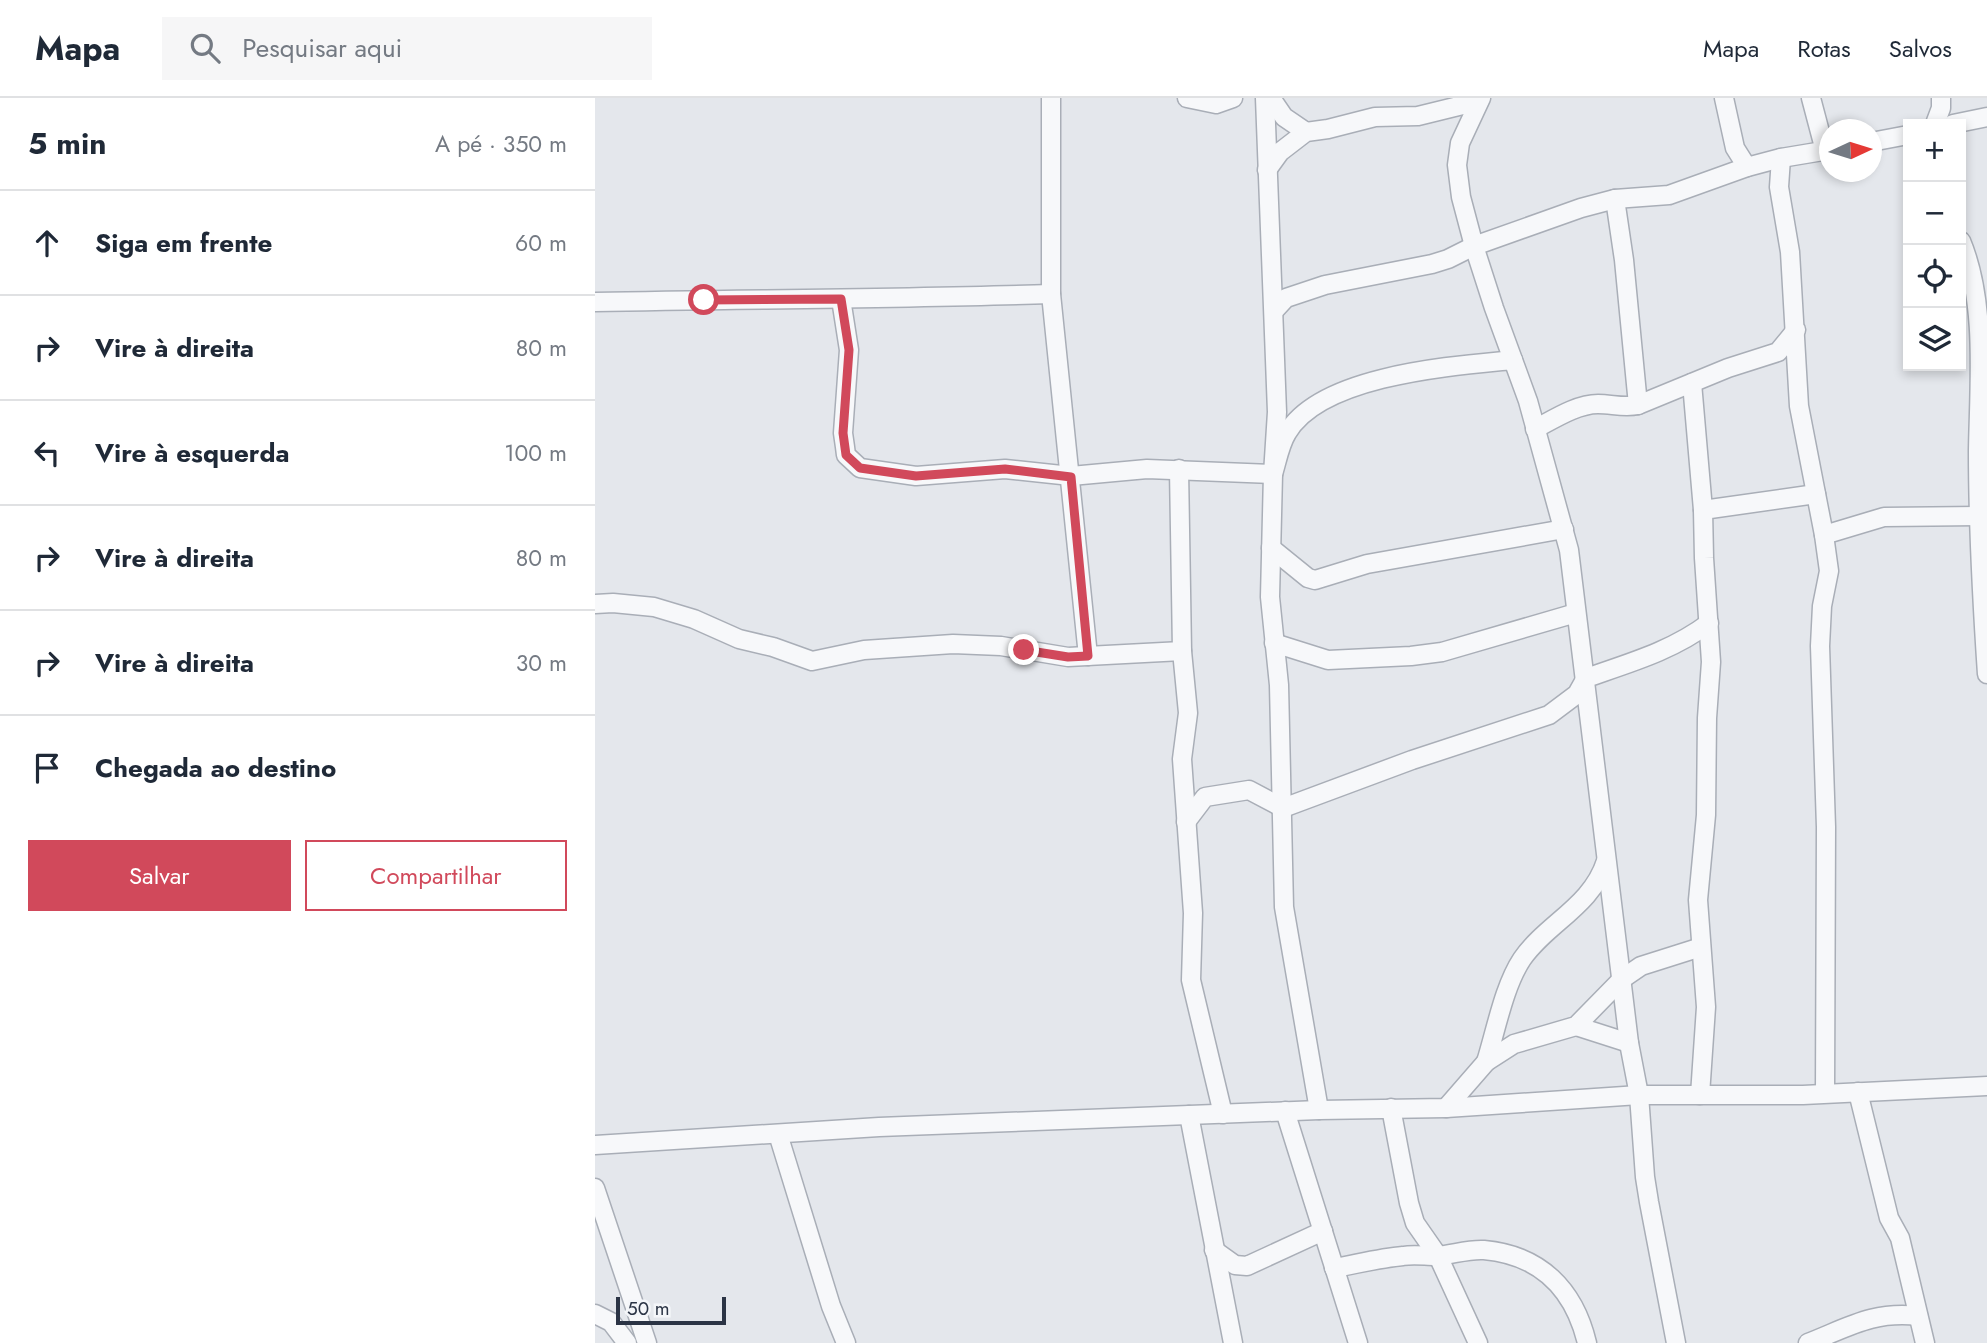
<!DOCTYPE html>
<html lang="pt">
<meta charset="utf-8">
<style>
:root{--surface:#fff;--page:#f6f6f7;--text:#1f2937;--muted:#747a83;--line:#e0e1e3;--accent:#d1495b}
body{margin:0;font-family:Jost,sans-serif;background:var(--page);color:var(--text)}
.controls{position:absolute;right:21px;top:21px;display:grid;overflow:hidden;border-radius:0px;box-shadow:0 4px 10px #0003}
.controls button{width:63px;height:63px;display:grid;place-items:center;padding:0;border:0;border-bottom:2px solid var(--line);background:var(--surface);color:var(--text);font:35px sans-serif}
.compass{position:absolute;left:1224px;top:21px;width:63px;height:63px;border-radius:50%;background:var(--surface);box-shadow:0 4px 10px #0003;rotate:86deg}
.scale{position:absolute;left:21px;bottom:18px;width:110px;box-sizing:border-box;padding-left:7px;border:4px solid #2b3445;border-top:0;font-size:19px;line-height:24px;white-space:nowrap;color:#2b3445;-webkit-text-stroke:5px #f4f6f9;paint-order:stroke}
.stop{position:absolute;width:21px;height:21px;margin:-16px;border:5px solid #d1495b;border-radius:50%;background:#fff}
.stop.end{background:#d1495b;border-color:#fff;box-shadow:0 2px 7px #0008}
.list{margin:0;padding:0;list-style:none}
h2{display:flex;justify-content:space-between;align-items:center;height:91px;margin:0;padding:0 28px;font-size:30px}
h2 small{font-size:23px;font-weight:400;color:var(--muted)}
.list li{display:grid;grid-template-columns:46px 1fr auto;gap:21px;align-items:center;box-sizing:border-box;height:105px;padding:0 28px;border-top:2px solid var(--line)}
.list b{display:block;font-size:26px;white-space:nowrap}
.list em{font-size:23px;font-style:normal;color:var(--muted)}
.actions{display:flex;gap:14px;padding:21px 28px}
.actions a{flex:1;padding:16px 0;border:2px solid var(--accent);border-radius:0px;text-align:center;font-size:24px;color:var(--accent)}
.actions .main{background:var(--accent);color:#fff}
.icon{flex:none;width:38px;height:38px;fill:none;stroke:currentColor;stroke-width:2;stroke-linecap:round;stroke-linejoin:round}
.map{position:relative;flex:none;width:1392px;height:1245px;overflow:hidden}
header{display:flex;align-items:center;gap:42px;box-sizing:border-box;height:98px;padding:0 35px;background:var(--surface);border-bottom:2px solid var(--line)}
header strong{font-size:33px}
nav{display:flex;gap:38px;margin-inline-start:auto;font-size:24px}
.search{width:490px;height:63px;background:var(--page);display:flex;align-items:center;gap:18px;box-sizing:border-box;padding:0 24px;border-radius:0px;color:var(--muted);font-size:26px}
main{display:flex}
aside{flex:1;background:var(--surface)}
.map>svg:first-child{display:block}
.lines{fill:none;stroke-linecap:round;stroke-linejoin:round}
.street-casing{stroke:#a9aeb7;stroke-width:21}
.street{stroke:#f7f8fa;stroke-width:18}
.route{stroke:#d1495b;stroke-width:9}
</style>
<header>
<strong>Mapa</strong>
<div class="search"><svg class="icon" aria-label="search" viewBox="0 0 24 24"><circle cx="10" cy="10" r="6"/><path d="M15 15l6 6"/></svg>Pesquisar aqui</div>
<nav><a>Mapa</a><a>Rotas</a><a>Salvos</a></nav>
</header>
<main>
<aside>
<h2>5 min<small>A pé · 350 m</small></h2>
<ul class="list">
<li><svg class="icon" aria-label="ahead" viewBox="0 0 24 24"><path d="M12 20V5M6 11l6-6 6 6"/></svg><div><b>Siga em frente</b></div><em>60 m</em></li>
<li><svg class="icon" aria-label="right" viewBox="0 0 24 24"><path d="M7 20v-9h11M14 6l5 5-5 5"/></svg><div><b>Vire à direita</b></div><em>80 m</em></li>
<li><svg class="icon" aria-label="left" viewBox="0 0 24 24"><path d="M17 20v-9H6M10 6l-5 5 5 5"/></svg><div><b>Vire à esquerda</b></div><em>100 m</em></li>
<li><svg class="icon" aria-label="right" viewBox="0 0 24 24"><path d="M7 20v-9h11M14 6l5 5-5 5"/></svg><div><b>Vire à direita</b></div><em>80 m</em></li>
<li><svg class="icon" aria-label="right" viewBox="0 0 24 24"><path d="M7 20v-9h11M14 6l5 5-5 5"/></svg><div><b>Vire à direita</b></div><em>30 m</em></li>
<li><svg class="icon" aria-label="arrive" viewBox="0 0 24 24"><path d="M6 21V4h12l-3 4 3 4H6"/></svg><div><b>Chegada ao destino</b></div></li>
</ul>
<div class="actions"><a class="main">Salvar</a><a>Compartilhar</a></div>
</aside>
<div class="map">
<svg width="1392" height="1245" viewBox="0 0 1392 1245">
<rect width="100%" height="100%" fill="#e4e7ec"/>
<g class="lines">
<defs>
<g id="street">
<polyline points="456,0 456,196 493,558"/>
<polyline points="592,0 621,6 638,0"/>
<polyline points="670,0 682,314 678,376 675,499 684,587 689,809 724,1012"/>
<polyline points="676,0 689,19 711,34"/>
<polyline points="886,0 865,45 862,67 866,99 879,148 899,210 933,303 974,452 1034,945 1044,997 1050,1079 1054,1104 1081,1245"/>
<polyline points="1129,0 1140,50 1152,69"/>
<polyline points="1216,0 1230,53"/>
<polyline points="1340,26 1346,10 1346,0"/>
<polyline points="1358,26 1392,19"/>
<polyline points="1276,44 1313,37"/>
<polyline points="1186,60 1184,89 1195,154 1204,308 1229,437 1234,473 1227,508 1225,548 1231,729 1230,995"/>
<polyline points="672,72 685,54 711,34 733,31 780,19 823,18 884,3"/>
<polyline points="1020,101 1029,162 1043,307"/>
<path d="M 1366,143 C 1392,205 1384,286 1383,353 C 1383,427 1387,502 1392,576"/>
<path d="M 246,201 L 254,252 L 248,335 L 250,349 L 251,357 L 265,370 L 321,378 L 410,371 L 476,378 L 552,371 L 678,376 C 682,363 685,346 692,335 C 726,277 857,268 918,262"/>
<path d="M 0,204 C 152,201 304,201 456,196"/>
<polyline points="679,213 691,200 730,187 837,166 853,161 879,148 986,110 1020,101 1074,97 1152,69 1186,60 1234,52"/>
<polyline points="1097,285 1108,412"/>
<path d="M 940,331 C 959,321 982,306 1003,306 C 1017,306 1029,310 1043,307 L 1133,270 L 1183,254 L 1201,232"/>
<polyline points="584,371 587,553 593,615 587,661 598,815 596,882 628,1016"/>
<polyline points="1229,437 1289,419 1384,418"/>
<polyline points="676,450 713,480 720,482 772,466 969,431"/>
<polyline points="0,506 18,505 59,509 99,521 144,541 178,549 217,563 269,552 358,546 406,548 473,559 587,553"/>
<polyline points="679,545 733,562 816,558 847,554 981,515"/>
<path d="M 591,724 L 610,699 L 654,692 L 688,710 L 817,662 L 954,617 L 982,596 L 991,580 C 1034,565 1077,553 1114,525"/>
<polyline points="981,928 1034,945"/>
<path d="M 891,964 C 901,932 909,888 927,861 C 952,825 997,808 1011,763"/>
<polyline points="1263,994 1294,1120 1305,1140 1330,1245"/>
<polyline points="1105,997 1111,909 1103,802 1111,717 1112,620 1116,564 1109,460 1108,412 1221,396"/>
<polyline points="796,1010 814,1105 820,1125 843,1158 883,1245"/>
<polyline points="851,1010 891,964 919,946 981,928 1027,881 1046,868 1106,849"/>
<polyline points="690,1013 763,1245"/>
<polyline points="594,1017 638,1245"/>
<polyline points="183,1036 236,1208 251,1245"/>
<polyline points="0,1047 284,1029 724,1012 851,1010 1044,997 1208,997 1392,988"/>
<polyline points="0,1090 52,1245"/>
<polyline points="619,1152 640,1167 652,1168 728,1133"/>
<path d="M 739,1170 C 762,1166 785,1160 808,1158 C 819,1156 830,1158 840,1158 C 857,1157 872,1151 889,1152 C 945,1157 979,1191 992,1245"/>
<polyline points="0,1216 16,1224 32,1245"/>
<path d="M 1213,1245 C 1254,1229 1278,1213 1323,1218"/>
</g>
</defs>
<use href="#street" class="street-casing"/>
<use href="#street" class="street"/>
</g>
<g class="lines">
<polyline class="route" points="109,202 246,201 254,252 248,335 251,357 265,370 321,378 410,371 476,379 493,558 473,559 429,552"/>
</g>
</svg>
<div class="controls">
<button>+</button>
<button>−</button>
<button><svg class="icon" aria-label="locate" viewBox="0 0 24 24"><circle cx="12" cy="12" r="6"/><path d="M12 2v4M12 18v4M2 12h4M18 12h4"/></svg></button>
<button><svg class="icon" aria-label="layers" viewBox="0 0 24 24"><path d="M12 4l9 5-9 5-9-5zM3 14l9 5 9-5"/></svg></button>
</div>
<svg class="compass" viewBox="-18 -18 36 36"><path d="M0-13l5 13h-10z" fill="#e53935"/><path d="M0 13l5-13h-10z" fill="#747a83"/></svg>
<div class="scale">50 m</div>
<div class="stop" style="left:109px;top:202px"></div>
<div class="stop end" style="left:429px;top:552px"></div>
</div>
</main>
